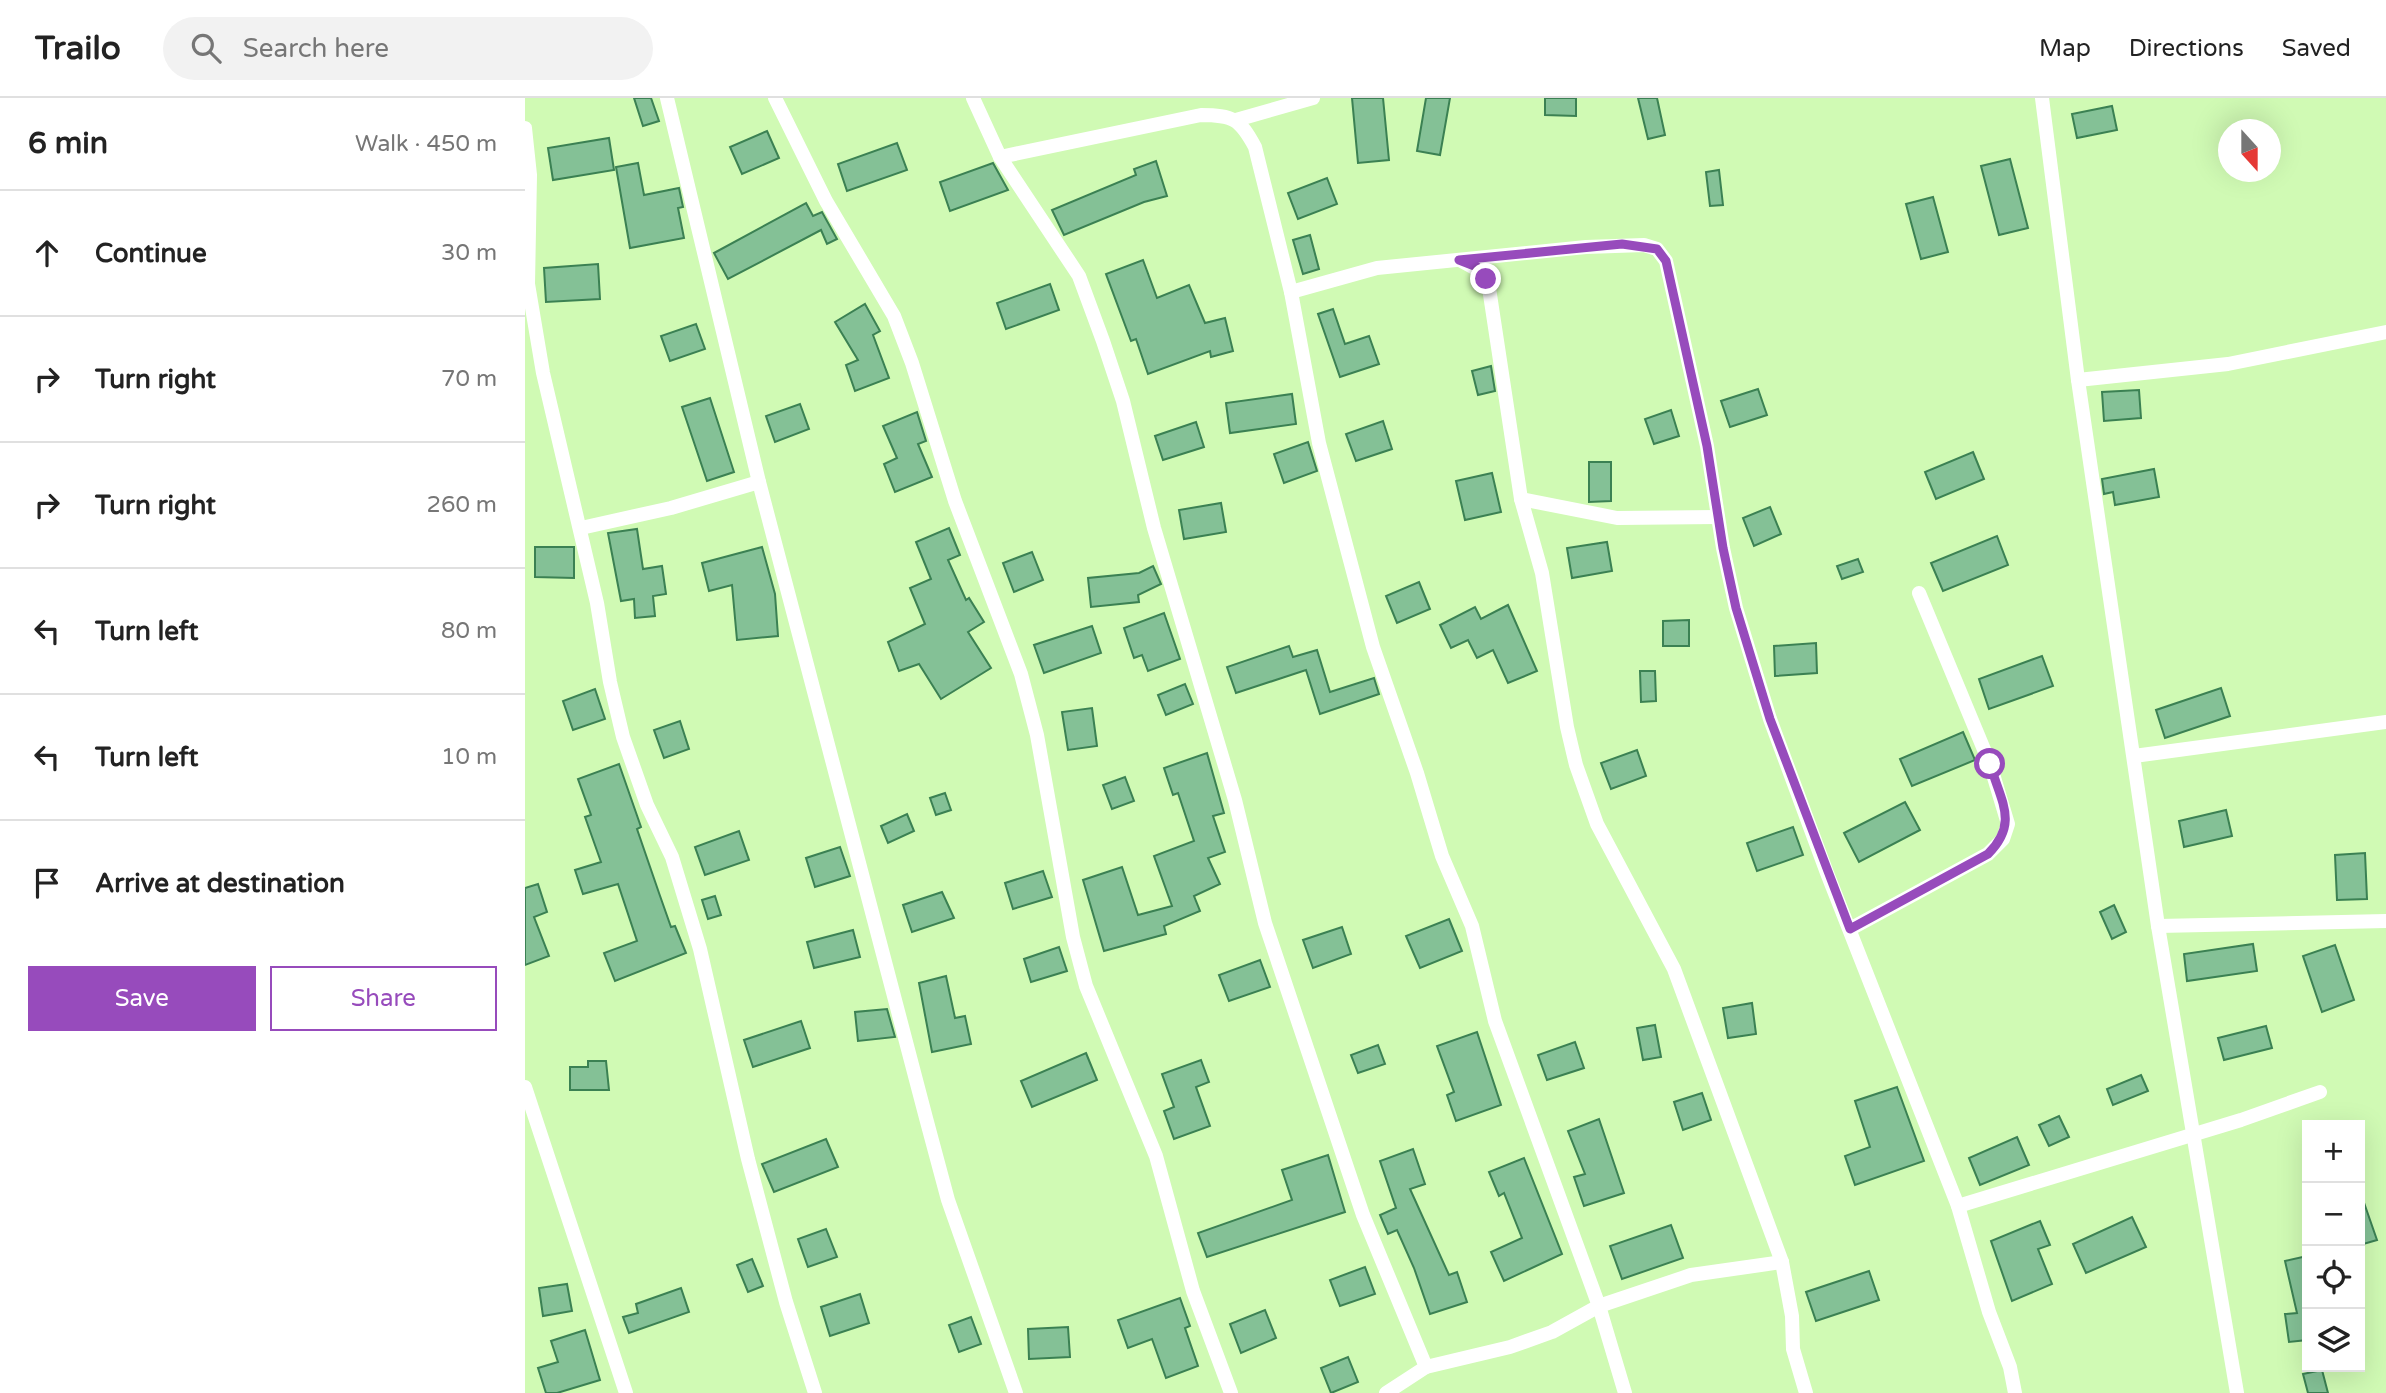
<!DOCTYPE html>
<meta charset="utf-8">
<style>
:root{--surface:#fff;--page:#f2f2f2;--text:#222;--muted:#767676;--line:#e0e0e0;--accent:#974bbc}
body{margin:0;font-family:"Varela Round",sans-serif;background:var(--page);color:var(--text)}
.controls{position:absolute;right:21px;bottom:21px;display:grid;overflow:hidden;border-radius:0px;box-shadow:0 7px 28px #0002}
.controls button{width:63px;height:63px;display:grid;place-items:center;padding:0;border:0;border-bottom:2px solid var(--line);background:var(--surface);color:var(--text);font:35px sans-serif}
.compass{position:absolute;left:1693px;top:21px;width:63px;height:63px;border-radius:50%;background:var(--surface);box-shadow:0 7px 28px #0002;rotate:159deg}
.stop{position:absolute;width:21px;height:21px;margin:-16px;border:5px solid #974bbc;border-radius:50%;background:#fff}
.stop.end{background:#974bbc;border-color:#fff;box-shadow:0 2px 7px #0008}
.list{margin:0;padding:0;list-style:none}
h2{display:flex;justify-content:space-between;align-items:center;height:91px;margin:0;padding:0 28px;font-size:30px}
h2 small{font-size:23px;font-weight:400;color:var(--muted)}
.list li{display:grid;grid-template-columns:46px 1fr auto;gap:21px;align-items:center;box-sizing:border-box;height:126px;padding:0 28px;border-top:2px solid var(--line)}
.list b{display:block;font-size:26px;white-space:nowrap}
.list em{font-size:23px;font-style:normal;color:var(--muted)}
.actions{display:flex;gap:14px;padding:21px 28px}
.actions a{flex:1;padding:16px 0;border:2px solid var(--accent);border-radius:0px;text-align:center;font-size:24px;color:var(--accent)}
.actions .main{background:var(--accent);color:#fff}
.icon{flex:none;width:38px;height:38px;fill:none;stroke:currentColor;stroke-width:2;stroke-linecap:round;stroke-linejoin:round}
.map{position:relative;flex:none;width:1861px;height:1295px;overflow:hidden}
header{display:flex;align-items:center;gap:42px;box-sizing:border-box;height:98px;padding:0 35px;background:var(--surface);border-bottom:2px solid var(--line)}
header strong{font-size:33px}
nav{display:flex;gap:38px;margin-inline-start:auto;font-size:24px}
.search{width:490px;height:63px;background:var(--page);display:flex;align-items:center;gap:18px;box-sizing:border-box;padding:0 24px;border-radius:38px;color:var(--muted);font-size:26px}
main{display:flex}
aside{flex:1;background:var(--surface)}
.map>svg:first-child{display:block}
.building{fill:#84c196;stroke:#3b8153;stroke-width:2}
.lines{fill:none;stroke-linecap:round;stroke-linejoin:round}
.minor{stroke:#fff;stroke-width:14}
.route{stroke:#974bbc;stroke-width:9}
</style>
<header>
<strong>Trailo</strong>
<div class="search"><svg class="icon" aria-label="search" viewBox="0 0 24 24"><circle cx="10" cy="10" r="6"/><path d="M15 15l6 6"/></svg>Search here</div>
<nav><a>Map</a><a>Directions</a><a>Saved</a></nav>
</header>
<main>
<aside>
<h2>6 min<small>Walk · 450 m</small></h2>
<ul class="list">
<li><svg class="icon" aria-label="ahead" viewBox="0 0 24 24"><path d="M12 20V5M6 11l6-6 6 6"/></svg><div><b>Continue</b></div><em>30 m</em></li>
<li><svg class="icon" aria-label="right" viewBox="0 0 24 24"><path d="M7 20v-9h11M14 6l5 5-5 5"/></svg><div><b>Turn right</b></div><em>70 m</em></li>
<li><svg class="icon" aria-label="right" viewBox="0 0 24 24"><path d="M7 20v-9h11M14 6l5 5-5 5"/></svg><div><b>Turn right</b></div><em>260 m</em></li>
<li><svg class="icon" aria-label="left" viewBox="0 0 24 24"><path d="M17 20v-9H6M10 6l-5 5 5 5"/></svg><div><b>Turn left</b></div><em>80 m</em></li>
<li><svg class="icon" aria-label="left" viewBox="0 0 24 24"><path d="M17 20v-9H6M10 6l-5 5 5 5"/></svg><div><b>Turn left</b></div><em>10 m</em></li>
<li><svg class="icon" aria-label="arrive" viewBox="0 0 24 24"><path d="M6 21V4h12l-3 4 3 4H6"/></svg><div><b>Arrive at destination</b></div></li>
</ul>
<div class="actions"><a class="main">Save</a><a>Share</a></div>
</aside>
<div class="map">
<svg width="1861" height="1295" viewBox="0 0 1861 1295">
<rect width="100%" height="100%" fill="#d0fab4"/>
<g class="building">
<polygon points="109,0 126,0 134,23 118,28"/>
<polygon points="827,0 858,0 864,62 833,65"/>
<polygon points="901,0 925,0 915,57 892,53"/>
<polygon points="1020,0 1051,0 1051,18 1020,17"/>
<polygon points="1113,0 1132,0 1140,37 1123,41"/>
<polygon points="1587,8 1592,32 1552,40 1547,16"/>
<polygon points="242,33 254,60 217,76 205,49"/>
<polygon points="84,40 89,72 28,82 23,50"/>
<polygon points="372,45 382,72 322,93 313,66"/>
<polygon points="1485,61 1503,130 1474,137 1456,68"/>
<polygon points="631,63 642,98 619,104 539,137 527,112 611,77 609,71"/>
<polygon points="113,65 119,97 154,90 158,109 153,110 159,140 105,150 91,69"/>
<polygon points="468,65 483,92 425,113 415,84"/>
<polygon points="1194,72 1198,107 1185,108 1181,74"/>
<polygon points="802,80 812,106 773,121 763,95"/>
<polygon points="1408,99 1423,154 1396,161 1381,106"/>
<polygon points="281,105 288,118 297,114 312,141 302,146 296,132 203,181 189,155"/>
<polygon points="785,137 794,171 778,176 768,142"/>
<polygon points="618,162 632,200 664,187 680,225 700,220 708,253 686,259 685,253 623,276 611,241 606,243 581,176"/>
<polygon points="73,166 75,201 21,204 19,170"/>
<polygon points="525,186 534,212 481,231 472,205"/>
<polygon points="340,206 355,233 348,237 364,280 330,293 321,267 333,262 310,224"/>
<polygon points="808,211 820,246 844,238 854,266 815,279 793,216"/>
<polygon points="171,226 180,251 145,263 136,238"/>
<polygon points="966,268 970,293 953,297 947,273"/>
<polygon points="1233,291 1242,317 1205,329 1196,303"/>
<polygon points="1614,292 1616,320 1579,323 1577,294"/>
<polygon points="767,296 771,326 705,335 701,305"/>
<polygon points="185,300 209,374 182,383 157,309"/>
<polygon points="275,306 284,331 250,344 241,318"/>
<polygon points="1146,312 1154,338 1129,346 1120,321"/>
<polygon points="392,314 401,343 393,346 407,379 370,394 359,366 372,360 358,328"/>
<polygon points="858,323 867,351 831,363 821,336"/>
<polygon points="671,324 679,349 638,362 630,338"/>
<polygon points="783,344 792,373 759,385 749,356"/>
<polygon points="1448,354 1459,381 1411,401 1400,374"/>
<polygon points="1064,364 1086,364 1086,403 1064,404"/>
<polygon points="1629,371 1634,399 1590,407 1588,394 1579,396 1577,381"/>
<polygon points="967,375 976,414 940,422 931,383"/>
<polygon points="696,405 701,434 659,441 654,412"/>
<polygon points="1245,409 1256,436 1229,448 1218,420"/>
<polygon points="424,430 435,457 423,462 441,502 444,500 459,524 443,534 466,570 416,601 394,566 374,573 363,544 400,526 385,490 406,481 391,444"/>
<polygon points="112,431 118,471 137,468 141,496 128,498 130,518 110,520 109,501 96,503 83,435"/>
<polygon points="1472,438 1483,467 1418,493 1406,465"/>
<polygon points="1082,444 1087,473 1047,480 1042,450"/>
<polygon points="10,449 49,449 49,480 10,479"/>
<polygon points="237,449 250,496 253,538 212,542 207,487 184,493 177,465"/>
<polygon points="507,454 518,482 489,494 478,465"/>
<polygon points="1333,461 1338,474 1317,481 1312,468"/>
<polygon points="628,468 636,486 613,497 614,504 566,509 563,480 614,475"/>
<polygon points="894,484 905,511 872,525 861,498"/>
<polygon points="983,507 1012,573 983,585 968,552 952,560 943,542 926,550 915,527 950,509 956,521"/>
<polygon points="639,515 655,561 623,573 617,557 609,560 599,530"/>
<polygon points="1164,522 1164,548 1138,548 1138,523"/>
<polygon points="567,528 576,555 519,575 509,547"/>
<polygon points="1291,545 1292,575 1250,578 1249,548"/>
<polygon points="764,548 768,559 792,552 805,594 849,580 854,596 795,616 781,572 711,595 702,569"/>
<polygon points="1517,558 1528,588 1464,611 1454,581"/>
<polygon points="1115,573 1130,573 1131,603 1116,604"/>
<polygon points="660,586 668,606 641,617 633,597"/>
<polygon points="1696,590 1705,618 1640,640 1631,612"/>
<polygon points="70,591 80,621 48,632 38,603"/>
<polygon points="567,610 572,648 543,652 537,614"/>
<polygon points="155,623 164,651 139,660 129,632"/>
<polygon points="1438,634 1450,662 1387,688 1375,661"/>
<polygon points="1112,652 1121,678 1086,691 1076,665"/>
<polygon points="682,655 699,715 688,718 700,754 683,760 695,786 669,798 675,813 639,828 641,836 579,853 558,782 597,769 613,817 647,808 629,758 669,743 653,695 648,697 639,670"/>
<polygon points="94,666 116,729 112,731 134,795 146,829 150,828 161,855 90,883 79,855 112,843 93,786 58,796 50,772 76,764 60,719 66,717 53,681"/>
<polygon points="600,679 609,703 587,711 578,687"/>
<polygon points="420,695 426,712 411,717 405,700"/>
<polygon points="1380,704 1395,732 1334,764 1319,735"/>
<polygon points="1701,712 1707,738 1659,749 1654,723"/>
<polygon points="382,716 389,733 363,745 356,728"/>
<polygon points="1268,729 1278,757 1232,773 1222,745"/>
<polygon points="214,733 224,762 180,777 170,749"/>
<polygon points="315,749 325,778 290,789 281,760"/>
<polygon points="1840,755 1842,801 1812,802 1810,757"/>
<polygon points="518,773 527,799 488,811 480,785"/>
<polygon points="13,786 22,814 9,819 24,858 0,867 0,790"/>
<polygon points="417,794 429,820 387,834 378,807"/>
<polygon points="190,798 196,817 183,821 177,802"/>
<polygon points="1589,807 1601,834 1587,841 1575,814"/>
<polygon points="924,821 937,853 895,870 881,838"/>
<polygon points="817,829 826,856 788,870 778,842"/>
<polygon points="328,832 335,859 289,870 282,844"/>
<polygon points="1728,846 1732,873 1662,883 1659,856"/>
<polygon points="1810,847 1829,902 1797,914 1778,858"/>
<polygon points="534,849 542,873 506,884 499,861"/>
<polygon points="735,862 745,889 704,903 694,877"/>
<polygon points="421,878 430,920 440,918 446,946 407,954 394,885"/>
<polygon points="1227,905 1231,936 1203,940 1198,910"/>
<polygon points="362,911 370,939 333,943 330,914"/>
<polygon points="276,923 285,950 228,969 219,942"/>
<polygon points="1130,927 1136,959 1118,962 1112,930"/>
<polygon points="1741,928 1747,950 1699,962 1693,940"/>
<polygon points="952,934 976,1007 931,1023 922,997 929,994 912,948"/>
<polygon points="1050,944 1059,970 1022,982 1013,957"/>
<polygon points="853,947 860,966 833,975 826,957"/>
<polygon points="561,955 572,982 507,1009 496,983"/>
<polygon points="676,962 684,984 671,989 685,1028 649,1041 639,1013 649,1009 637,976"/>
<polygon points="63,963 81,963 84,992 45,992 45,969 63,969"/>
<polygon points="1616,977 1623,993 1588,1007 1582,991"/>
<polygon points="1372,989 1399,1063 1330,1087 1320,1058 1345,1049 1330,1003"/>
<polygon points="1177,995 1186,1022 1158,1032 1149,1004"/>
<polygon points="1534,1018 1544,1039 1524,1048 1514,1027"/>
<polygon points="1074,1021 1099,1095 1059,1108 1049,1079 1060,1076 1043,1033"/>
<polygon points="1492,1039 1504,1067 1455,1087 1444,1060"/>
<polygon points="301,1041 313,1069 249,1094 237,1066"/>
<polygon points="888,1051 900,1086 885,1091 924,1177 932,1174 942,1204 905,1216 889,1170 872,1132 863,1136 855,1117 871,1110 855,1063"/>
<polygon points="803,1057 820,1114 682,1159 673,1135 767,1102 757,1072"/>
<polygon points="999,1060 1037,1156 979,1183 966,1154 997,1140 979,1095 974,1098 964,1074"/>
<polygon points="1835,1099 1837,1099 1852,1142 1835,1147"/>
<polygon points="1607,1119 1621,1149 1561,1175 1548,1146"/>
<polygon points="1515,1123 1525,1147 1513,1151 1527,1186 1487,1203 1466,1143"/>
<polygon points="1146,1127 1158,1160 1097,1181 1085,1148"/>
<polygon points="301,1131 312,1159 283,1169 273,1141"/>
<polygon points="1782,1158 1782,1242 1764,1244 1760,1216 1772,1215 1760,1163"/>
<polygon points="227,1161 238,1188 223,1194 212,1167"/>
<polygon points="840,1169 850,1196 815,1208 805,1182"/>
<polygon points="1344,1173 1354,1202 1291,1223 1281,1194"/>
<polygon points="42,1186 47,1213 18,1218 14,1190"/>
<polygon points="156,1190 164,1214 104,1235 98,1219 113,1215 111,1206"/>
<polygon points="335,1196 344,1225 305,1238 296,1209"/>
<polygon points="655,1200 665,1228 660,1230 673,1268 641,1280 627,1241 603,1250 593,1222"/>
<polygon points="740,1212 751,1240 716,1255 705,1226"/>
<polygon points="446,1219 456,1246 434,1254 424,1227"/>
<polygon points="543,1229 545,1259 504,1261 503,1231"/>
<polygon points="60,1232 75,1282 32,1295 21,1295 13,1270 33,1264 26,1243"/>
<polygon points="823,1259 833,1284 806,1295 796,1270"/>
<polygon points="1797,1272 1803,1295 1783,1295 1778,1276"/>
</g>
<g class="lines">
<g class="minor">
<polyline points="142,0 234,384 401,1020 423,1102 491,1295"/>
<polyline points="250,0 301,103 369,218 387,265 430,403 496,576 512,637 548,839 561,888 631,1058 668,1193 706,1295"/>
<polyline points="448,0 475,59 554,178 578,243 598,303 629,430 710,702 740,825 838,1117 901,1269 861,1295"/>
<polyline points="1517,0 1553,282 1633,828 1712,1295"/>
<polyline points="711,22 788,0"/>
<polyline points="0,30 5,77 3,186 18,275 72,505 85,584 98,639 122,707 147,759 175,851 223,1061 261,1204 290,1295"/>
<path d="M 475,59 L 676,17 C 708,17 715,21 730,49 L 766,194 L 794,345 L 848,549 L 892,675 L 917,758 L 947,828 L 970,923 L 1074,1208 L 1100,1295"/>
<polyline points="935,162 957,174 964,190 996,401 1017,475 1042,629 1051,667 1072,726 1149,871 1257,1164 1267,1218 1268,1251 1281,1295"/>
<polyline points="766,194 852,170 1061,149 1119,147 1132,151 1141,163 1182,348 1198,450 1211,510 1245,621 1302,775 1433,1108 1464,1214 1485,1269 1490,1295"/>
<polyline points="1553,282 1703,266 1861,234"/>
<polyline points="996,401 1092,420 1193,419"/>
<polyline points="56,430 146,410 234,384"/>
<polyline points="1609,658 1861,624"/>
<polyline points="1633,828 1861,823"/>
<polyline points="1325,831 1463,756 1478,741 1483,726 1465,666 1394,495"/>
<polyline points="0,989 101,1295"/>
<polyline points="1433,1108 1716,1022 1795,994"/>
<polyline points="901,1269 985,1249 1027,1234 1074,1208 1166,1177 1257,1164"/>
</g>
</g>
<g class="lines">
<path class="route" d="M 961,181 L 952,169 L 934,162 L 1097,146 L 1132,151 L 1141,163 L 1182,348 L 1198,450 L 1211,510 L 1245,621 L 1325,831 L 1463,756 C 1494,725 1476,704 1465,666"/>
</g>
</svg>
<div class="controls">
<button>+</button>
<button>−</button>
<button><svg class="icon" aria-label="locate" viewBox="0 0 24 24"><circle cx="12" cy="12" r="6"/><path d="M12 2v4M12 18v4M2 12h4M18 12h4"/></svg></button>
<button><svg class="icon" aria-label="layers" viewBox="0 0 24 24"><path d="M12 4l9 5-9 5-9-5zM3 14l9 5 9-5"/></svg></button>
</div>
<svg class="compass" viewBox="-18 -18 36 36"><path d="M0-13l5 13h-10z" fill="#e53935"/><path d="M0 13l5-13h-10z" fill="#767676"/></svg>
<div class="stop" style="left:1465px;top:666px"></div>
<div class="stop end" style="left:961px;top:181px"></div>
</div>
</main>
